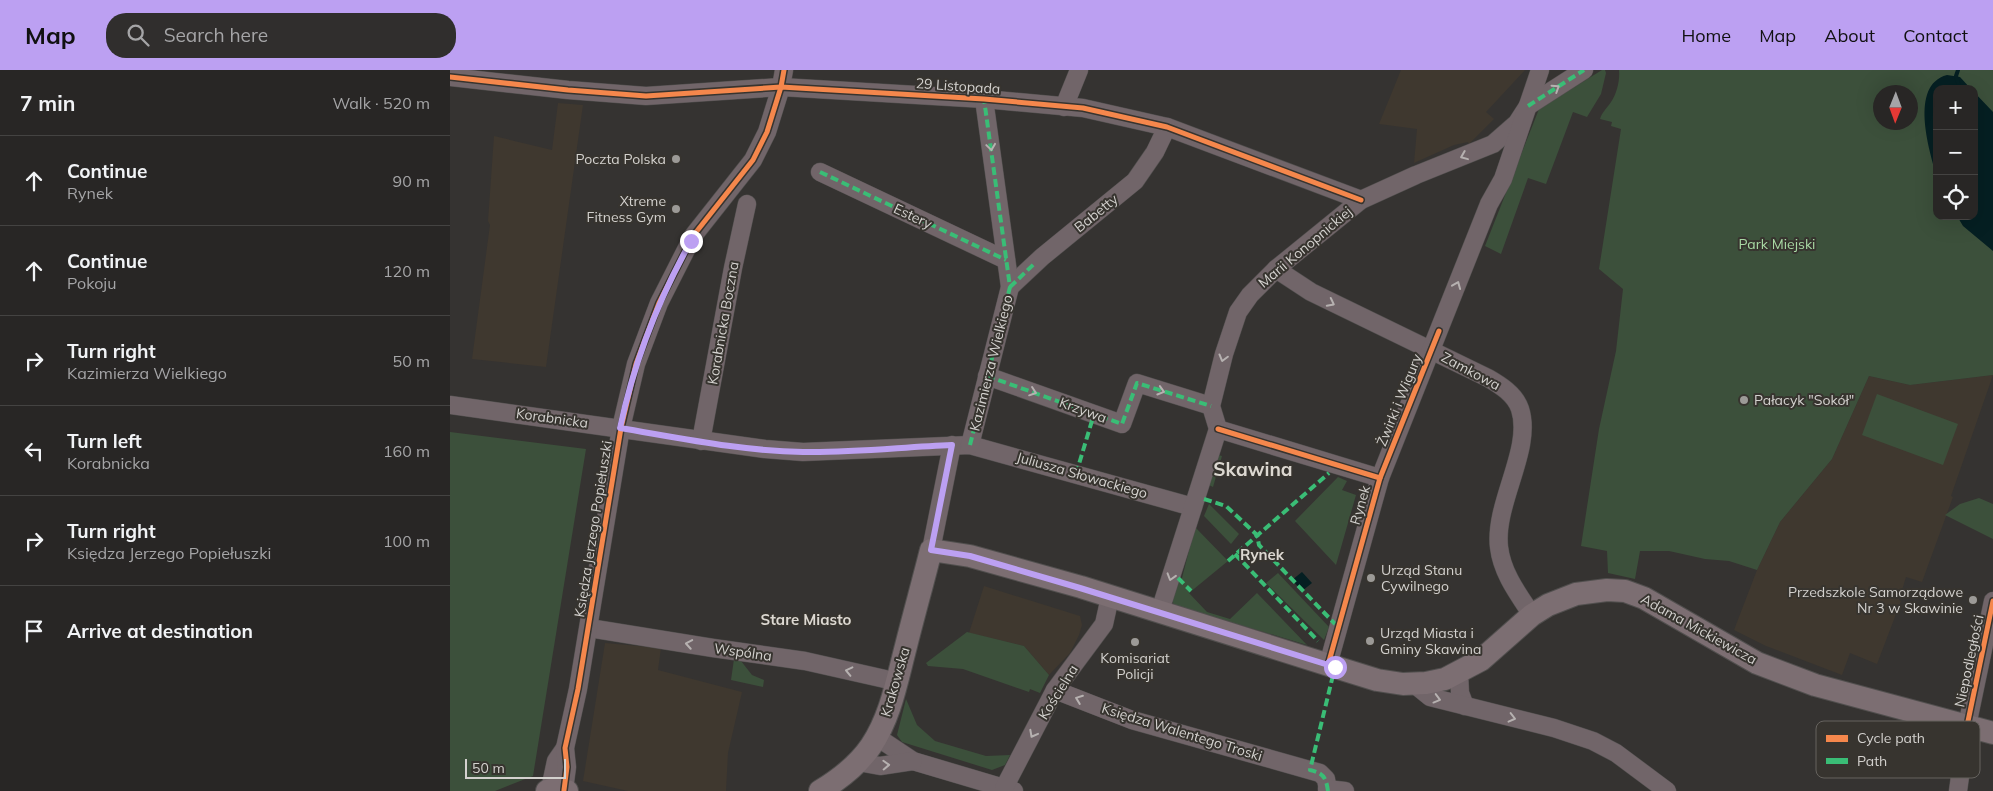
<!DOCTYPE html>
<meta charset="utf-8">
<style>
:root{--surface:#282625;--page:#302e2d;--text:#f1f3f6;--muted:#a5a5a7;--line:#444342;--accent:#bca0f2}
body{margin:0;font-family:Mulish,sans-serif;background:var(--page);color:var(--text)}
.controls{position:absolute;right:15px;top:15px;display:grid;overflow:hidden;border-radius:10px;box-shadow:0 5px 20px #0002}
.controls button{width:45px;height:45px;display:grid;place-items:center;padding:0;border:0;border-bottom:1px solid var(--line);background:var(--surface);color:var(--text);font:25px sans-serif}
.compass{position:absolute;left:1423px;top:15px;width:45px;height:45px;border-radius:50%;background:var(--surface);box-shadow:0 5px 20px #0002;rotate:181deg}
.scale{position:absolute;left:15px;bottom:12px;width:101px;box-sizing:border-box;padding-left:5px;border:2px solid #d3d1ce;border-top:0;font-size:14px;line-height:18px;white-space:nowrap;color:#d3d1ce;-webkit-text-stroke:4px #37342f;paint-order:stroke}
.stop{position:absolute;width:15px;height:15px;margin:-11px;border:4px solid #bca0f2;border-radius:50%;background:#fff}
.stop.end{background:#bca0f2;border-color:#fff;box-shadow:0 1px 5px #0008}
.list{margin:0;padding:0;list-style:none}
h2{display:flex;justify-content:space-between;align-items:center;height:65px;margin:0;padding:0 20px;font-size:21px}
h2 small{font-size:16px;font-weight:400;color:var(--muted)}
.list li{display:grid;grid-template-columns:32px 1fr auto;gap:15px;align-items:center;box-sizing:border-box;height:90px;padding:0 20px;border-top:1px solid var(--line)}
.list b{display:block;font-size:19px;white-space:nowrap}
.list p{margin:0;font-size:16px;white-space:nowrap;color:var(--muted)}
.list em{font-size:16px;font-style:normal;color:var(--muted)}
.icon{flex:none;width:28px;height:28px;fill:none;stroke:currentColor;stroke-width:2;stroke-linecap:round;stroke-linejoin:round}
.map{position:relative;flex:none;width:1543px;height:721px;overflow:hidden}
header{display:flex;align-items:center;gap:30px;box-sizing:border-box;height:70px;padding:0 25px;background:var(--accent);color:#111}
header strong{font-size:24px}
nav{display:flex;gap:28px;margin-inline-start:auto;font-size:18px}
.search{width:350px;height:45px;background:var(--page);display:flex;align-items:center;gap:12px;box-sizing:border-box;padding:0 18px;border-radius:20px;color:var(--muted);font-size:19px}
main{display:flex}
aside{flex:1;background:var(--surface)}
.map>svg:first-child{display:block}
.built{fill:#3f382f}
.green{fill:#3c503b;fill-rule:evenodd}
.water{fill:#051f22}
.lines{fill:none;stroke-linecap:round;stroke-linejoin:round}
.stream{stroke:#051f22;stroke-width:4}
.minor-casing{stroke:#514f4e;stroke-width:19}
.major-casing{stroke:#514f4e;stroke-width:24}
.minor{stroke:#716569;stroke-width:18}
.major{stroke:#7c6e72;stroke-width:22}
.quiet{stroke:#3abd76;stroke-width:4;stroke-dasharray:8 4;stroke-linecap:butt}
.cycleway-casing{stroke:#37342f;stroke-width:8}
.cycleway{stroke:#f5874c;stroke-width:5}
.oneway{stroke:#b6b1b0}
.route{stroke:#bca0f2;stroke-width:6}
.poi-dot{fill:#9c9a97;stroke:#37342f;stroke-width:2}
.labels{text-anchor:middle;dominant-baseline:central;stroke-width:4;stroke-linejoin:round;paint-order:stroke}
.street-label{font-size:14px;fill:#d3d1ce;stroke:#37342f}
.poi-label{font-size:14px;fill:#d3d1ce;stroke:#37342f;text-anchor:end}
.park-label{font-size:14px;fill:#a8d9a4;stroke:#37342f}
.neighbourhood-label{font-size:15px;font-weight:bold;fill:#dcd8d1;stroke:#37342f}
.district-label{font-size:19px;font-weight:bold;fill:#dcd8d1;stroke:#37342f}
.key{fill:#37342f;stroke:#66635f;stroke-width:1}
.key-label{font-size:14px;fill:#d3d1ce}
</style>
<header>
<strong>Map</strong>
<div class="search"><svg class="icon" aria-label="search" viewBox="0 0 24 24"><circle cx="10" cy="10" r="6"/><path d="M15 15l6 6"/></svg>Search here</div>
<nav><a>Home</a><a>Map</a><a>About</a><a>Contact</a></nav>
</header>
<main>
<aside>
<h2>7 min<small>Walk · 520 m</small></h2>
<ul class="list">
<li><svg class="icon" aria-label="ahead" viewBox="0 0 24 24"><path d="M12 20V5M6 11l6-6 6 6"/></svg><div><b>Continue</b><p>Rynek</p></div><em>90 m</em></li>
<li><svg class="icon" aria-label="ahead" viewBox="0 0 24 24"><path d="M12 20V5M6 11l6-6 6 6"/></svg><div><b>Continue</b><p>Pokoju</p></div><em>120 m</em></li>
<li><svg class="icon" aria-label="right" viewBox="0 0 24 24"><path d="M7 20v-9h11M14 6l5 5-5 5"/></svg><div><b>Turn right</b><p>Kazimierza Wielkiego</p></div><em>50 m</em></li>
<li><svg class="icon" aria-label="left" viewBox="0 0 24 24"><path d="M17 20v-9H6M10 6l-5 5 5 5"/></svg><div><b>Turn left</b><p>Korabnicka</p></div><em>160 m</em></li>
<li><svg class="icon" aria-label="right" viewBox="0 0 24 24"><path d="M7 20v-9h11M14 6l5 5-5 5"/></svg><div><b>Turn right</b><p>Księdza Jerzego Popiełuszki</p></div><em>100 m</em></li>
<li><svg class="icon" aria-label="arrive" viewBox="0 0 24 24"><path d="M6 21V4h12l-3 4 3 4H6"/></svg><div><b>Arrive at destination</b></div></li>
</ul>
</aside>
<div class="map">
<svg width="1543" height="721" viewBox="0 0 1543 721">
<rect width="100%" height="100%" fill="#353331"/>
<g class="built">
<polygon points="951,0 1075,0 1036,42 1044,49 1019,74 1018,72 1004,75 964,93 967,59 929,54"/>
<polygon points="108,33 133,35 96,297 22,289 40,155 38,151 44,66 102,80"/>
<polygon points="1543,305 1501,426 1503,427 1472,512 1456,507 1449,530 1451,531 1427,594 1400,583 1392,605 1316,576 1284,560 1307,500 1330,452 1382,389 1419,306 1460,315"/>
<polygon points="534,516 630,546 632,555 629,565 620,583 599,605 574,576 519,563"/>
<polygon points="155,573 211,578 208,600 292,622 278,683 276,721 178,721 133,711"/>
</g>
<g class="green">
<polygon points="1152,0 1155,0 1156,3 1151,24 1137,47 1123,42 1096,114 1078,108 1051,184 1035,176 1089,39"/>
<path d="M 1169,0 L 1543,0 L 1543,305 L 1460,315 L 1419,306 L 1382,389 L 1330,452 L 1307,500 L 1279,491 L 1255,489 L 1219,481 L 1190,481 L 1185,509 L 1158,503 L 1157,481 L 1131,476 L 1149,359 L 1166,281 L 1173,219 L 1149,199 L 1171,59 L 1161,56 L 1162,52 L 1150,49 C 1152,42 1157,38 1161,32 C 1167,23 1170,10 1169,0 ZM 1487,19 L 1524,19 L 1524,146 L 1487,146 ZM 1430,22 L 1460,22 L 1460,52 L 1430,52 Z"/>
<polygon points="1427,324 1508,354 1493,395 1412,365"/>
<polygon points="0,362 136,379 83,706 45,721 0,721"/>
<polygon points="768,385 772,386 763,417 759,415"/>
<polygon points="888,407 897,411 892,420 906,425 886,495 845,451"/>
<polygon points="1529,428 1543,434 1543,469 1495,445 1510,434"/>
<polygon points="759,434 789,464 781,474 754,446"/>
<polygon points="745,457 778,491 739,523 757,542 780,549 807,523 857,575 724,535 722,530 727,509 732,508"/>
<polygon points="828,503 879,557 874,570 816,513"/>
<polygon points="517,562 574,576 599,605 590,623 580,619 579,622 513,599 478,596 476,593"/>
<polygon points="284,589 291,591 302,605 314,610 313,617 281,610"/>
<polygon points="456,629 467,655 485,671 536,686 560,685 555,695 542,700 452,672 447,665"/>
</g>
<g class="water">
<path d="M 1497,5 L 1510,7 L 1521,19 L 1487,19 L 1487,107 C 1479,80 1459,15 1497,5 Z"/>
<polygon points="1524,22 1543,42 1543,181 1513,156 1507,146 1524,146"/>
<polygon points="852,502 862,513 852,521 842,510"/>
</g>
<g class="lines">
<polyline class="stream" points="1508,0 1506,6 1510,19"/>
<defs>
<g id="minor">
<polyline points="0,7 118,20 196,26 331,17 534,29 633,38 717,57 911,130"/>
<polyline points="614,37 629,0"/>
<polyline points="370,102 556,190"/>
<path d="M 826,199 L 861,222 L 1038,308 C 1050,315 1065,324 1070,339 C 1083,379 1044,433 1049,477 C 1052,503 1068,524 1082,545"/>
<polyline points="560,217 592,187 685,111 705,82 717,57"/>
<polyline points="537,306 672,354 687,313 761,336"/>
<polyline points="0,335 315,379 353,382 520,375 743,437"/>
<polyline points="768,359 761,336 774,284 788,242 800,225 826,199 911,130 966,105 1043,74 1067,53 1078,36 1134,0"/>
<polyline points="768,359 930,408"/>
<polyline points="251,371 283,198 297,134"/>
<polyline points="520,375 560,217 534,29"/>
<polyline points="481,480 502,375"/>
<polyline points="710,541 768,359"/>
<polyline points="139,558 263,578 355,591 435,609 446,613"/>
<polyline points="878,595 930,408 1039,134 1053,109 1090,0"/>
<polyline points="1009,603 1010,623 1015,636"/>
<polyline points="964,614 980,627 1104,658 1143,671 1166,683 1217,721"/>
<polyline points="605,620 682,650 870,703 876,709 878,721"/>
<polyline points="427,667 463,691 564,721"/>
<polyline points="408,692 430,696 463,691"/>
<polyline points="554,718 605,620 654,554 660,527"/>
<polyline points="100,719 106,691 115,678"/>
<polyline points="877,719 895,721"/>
<polyline points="114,720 117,697 115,678 128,619 171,358 186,294 209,233 243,166 303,90 317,62 331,17 334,0"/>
<polyline points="1508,721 1517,656 1543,531"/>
</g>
<g id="major">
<polyline points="97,721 107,718 117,721"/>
<path d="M 370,721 C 390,709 408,695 421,676 C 441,646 447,610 456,576 C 464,544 473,512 481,480 L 520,486 L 631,517 L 898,601 L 927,610 L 953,614 L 976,613 L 995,609 L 1031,590 L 1082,545 L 1098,535 L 1126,524 L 1157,520 L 1175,521 L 1194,528 L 1307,593 L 1365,615 L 1543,663"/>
</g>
</defs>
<use href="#minor" class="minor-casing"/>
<use href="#major" class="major-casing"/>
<use href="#minor" class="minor"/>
<use href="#major" class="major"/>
<g class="quiet">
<polyline points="1078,36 1134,0"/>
<polyline points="370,102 556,190"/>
<polyline points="560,217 584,194"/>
<polyline points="537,306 672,354 687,313 761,336"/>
<polyline points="520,375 560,217 534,29"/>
<polyline points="626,404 644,344"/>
<polyline points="754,429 776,436 807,465 809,475 885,554"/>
<polyline points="785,484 868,571"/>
<polyline points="778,491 879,403"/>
<polyline points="728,508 741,521"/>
<path d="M 878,721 C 876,707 873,703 860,700 L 885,597"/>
</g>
<defs>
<g id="cycleway">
<polyline points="0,7 118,20 196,26 331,17 534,29 633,38 717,57 911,130"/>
<polyline points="768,359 930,408"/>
<polyline points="878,595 930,408 989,261"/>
<polyline points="1517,656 1543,531"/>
<polyline points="114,720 117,697 115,678 128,619 171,358 186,294 209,233 243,166 303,90 317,62 331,17 334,0"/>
</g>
</defs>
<use href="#cycleway" class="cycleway-casing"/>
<use href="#cycleway" class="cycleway"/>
</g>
<defs><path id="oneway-chevron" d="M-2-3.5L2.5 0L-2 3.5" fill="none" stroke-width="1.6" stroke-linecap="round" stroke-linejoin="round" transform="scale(1.25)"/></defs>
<g class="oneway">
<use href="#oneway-chevron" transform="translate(1106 18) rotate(-33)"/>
<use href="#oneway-chevron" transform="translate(541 77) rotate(82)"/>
<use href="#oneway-chevron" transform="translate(1014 86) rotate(158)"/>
<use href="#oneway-chevron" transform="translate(1007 215) rotate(-68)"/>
<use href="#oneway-chevron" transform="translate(881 233) rotate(27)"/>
<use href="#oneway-chevron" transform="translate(773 288) rotate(105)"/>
<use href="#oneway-chevron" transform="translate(711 321) rotate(17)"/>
<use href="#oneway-chevron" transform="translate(583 322) rotate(19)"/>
<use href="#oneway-chevron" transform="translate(721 507) rotate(107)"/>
<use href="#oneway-chevron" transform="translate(239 574) rotate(-170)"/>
<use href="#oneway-chevron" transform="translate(399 601) rotate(-167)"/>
<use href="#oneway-chevron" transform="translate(629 629) rotate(-159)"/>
<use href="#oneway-chevron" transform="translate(987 629) rotate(15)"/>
<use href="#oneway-chevron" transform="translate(1062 648) rotate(14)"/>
<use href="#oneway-chevron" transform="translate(583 664) rotate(118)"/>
<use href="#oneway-chevron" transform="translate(436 695) rotate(-2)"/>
</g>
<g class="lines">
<path class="route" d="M 241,171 C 208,230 184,292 170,358 C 230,368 292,381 353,382 C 402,383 452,377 502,375 L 481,480 L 520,486 L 630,518 L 885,597"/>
</g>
<g class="poi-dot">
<circle cx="226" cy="89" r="5"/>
<circle cx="226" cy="139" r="5"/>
<circle cx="1294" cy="330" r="5"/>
<circle cx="921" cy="508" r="5"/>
<circle cx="1523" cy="530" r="5"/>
<circle cx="920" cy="571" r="5"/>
<circle cx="685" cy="572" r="5"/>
</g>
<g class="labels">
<g class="street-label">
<text transform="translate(508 16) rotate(4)">29 Listopada</text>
<text transform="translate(646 143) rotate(-39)">Babetty</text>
<text transform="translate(463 146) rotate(25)">Estery</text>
<text transform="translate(855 177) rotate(-40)">Marii Konopnickiej</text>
<text transform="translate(273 253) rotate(-80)">Korabnicka Boczna</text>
<text transform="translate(541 293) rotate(-76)">Kazimierza Wielkiego</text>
<text transform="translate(1021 301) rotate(28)">Zamkowa</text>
<text transform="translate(949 330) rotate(-68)">Żwirki i Wigury</text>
<text transform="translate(633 340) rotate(20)">Krzywa</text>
<text transform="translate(102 348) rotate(8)">Korabnicka</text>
<text transform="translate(632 405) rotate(16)">Juliusza Słowackiego</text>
<text transform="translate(910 435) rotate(-74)">Rynek</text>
<text transform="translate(143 459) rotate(-81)">Księdza Jerzego Popiełuszki</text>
<text transform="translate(1249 559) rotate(29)">Adama Mickiewicza</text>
<text transform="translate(293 582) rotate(8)">Wspólna</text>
<text transform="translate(1519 591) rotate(-78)">Niepodległości</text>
<text transform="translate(445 612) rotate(-74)">Krakowska</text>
<text transform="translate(608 622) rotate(-58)">Kościelna</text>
<text transform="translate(732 662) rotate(17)">Księdza Walentego Troski</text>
</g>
<g class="poi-label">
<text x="216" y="89">Poczta Polska</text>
<text x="216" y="131">Xtreme<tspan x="216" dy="16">Fitness Gym</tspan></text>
<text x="1304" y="330" text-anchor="start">Pałacyk "Sokół"</text>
<text x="931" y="500" text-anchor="start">Urząd Stanu<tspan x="931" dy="16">Cywilnego</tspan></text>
<text x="1513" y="522">Przedszkole Samorządowe<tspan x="1513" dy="16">Nr 3 w Skawinie</tspan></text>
<text x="930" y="563" text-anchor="start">Urząd Miasta i<tspan x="930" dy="16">Gminy Skawina</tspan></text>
<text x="685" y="588" text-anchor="middle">Komisariat<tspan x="685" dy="16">Policji</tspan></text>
</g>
<g class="park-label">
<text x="1327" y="174">Park Miejski</text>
</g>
<g class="neighbourhood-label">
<text x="812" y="484">Rynek</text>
<text x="356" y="549">Stare Miasto</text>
</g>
<g class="district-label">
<text x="803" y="399">Skawina</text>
</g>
</g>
<rect x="1366" y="651" width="164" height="57" rx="8" class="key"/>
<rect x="1376" y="665" width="22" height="7" fill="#f5874c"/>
<rect x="1376" y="688" width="22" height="6" fill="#3abd76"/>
<g class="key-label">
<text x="1407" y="673">Cycle path</text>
<text x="1407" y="696">Path</text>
</g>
</svg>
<div class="controls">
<button>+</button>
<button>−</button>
<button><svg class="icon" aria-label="locate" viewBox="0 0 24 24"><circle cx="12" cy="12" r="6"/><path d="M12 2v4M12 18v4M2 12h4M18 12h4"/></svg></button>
</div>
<svg class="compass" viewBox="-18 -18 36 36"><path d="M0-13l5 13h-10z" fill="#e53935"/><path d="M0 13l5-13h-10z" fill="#a5a5a7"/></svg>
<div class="scale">50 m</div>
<div class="stop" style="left:885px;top:597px"></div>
<div class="stop end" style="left:241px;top:171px"></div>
</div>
</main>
